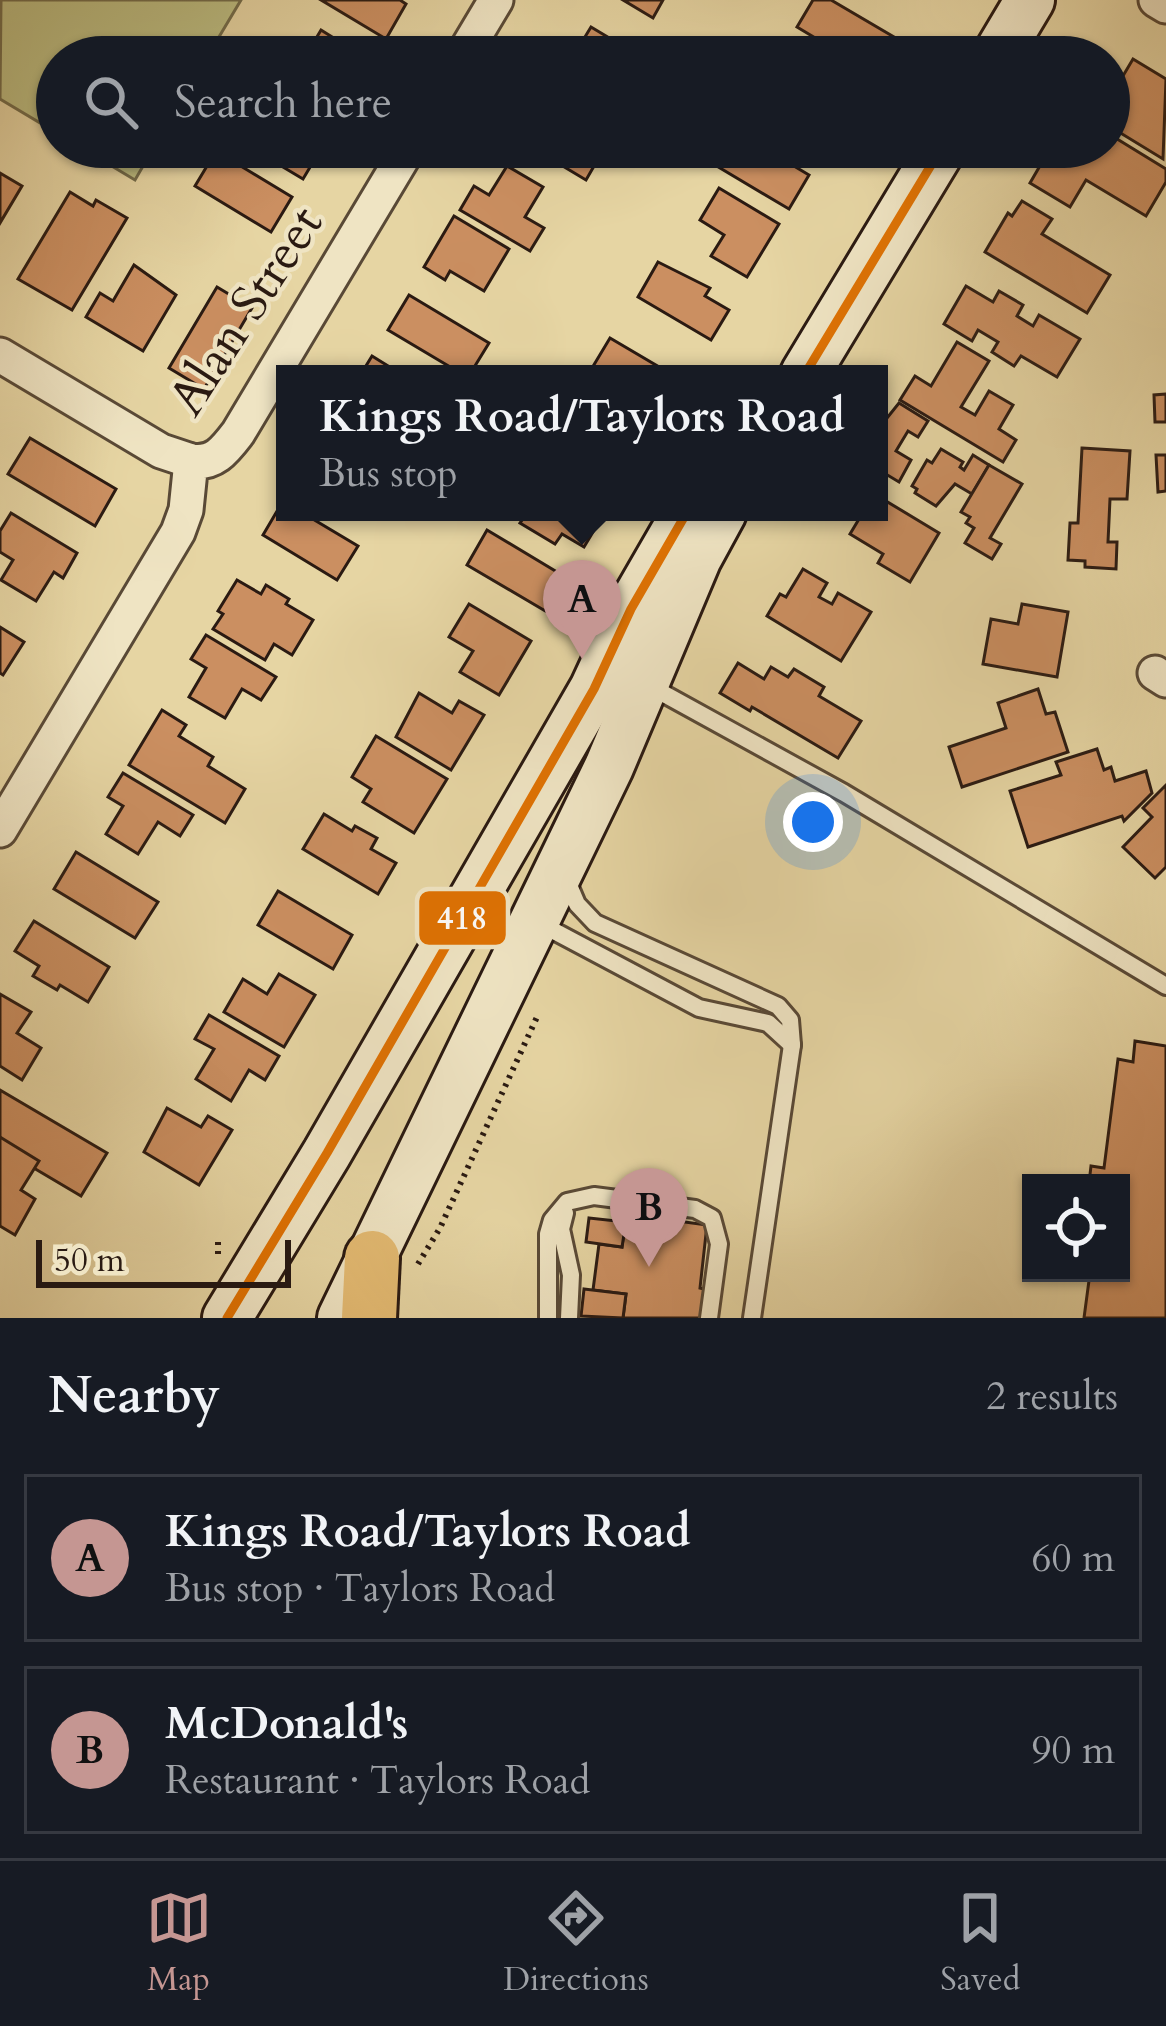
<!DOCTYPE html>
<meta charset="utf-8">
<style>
:root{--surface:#171b24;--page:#20242c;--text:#f1f3f6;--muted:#9ea1a6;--line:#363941;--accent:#c59692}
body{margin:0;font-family:Cardo,serif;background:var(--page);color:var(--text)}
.controls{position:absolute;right:36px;bottom:36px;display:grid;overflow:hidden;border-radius:0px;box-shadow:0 3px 9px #0004}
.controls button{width:108px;height:108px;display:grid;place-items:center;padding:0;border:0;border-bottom:3px solid var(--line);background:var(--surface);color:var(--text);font:60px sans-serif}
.scale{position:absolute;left:36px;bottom:30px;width:255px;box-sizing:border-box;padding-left:12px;border:6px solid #2a1a12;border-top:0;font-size:33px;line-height:42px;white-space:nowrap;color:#2a1a12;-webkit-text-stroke:9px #efe4c3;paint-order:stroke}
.you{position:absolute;left:813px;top:822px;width:42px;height:42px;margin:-30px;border:9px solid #fff;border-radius:50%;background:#1a73e8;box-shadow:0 0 0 18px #1a73e833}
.badge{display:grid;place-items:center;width:78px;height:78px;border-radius:50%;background:var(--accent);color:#111;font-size:39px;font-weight:700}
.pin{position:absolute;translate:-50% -99px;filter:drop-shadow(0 3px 6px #0008)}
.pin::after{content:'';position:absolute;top:63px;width:42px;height:36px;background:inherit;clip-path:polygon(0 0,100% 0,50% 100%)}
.popup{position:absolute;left:276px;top:365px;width:612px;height:156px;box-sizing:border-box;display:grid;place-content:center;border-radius:0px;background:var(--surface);filter:drop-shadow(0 3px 9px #0005);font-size:39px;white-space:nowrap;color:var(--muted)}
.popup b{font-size:45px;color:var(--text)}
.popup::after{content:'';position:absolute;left:50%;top:100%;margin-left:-24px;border:24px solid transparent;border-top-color:var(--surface)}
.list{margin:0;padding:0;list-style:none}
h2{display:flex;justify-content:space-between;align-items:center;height:156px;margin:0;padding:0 48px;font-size:51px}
h2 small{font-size:39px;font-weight:400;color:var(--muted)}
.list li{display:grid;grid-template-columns:78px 1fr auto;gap:36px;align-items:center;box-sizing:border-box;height:168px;margin:0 24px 24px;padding:0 24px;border:3px solid var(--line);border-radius:0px}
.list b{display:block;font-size:45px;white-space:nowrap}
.list p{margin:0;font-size:39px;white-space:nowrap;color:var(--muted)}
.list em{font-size:39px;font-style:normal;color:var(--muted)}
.icon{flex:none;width:66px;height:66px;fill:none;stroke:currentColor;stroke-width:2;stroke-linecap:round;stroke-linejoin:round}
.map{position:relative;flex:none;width:1166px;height:1318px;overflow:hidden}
.search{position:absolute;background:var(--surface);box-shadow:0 3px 9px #0004;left:36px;right:36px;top:36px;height:132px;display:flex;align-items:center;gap:30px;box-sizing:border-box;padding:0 42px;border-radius:66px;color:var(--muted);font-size:45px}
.sheet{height:540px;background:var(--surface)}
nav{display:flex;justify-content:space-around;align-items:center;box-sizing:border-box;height:168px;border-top:3px solid var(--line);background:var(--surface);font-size:33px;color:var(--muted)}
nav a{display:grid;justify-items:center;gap:6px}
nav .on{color:var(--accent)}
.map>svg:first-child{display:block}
.green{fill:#bbbc81;stroke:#726b4a;stroke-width:3}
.building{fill:#cb8f61;stroke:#2a1a12;stroke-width:3}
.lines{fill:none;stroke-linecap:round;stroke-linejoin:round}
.lane-casing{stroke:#594936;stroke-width:22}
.street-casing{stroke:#594936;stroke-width:39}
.secondary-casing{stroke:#2a1a12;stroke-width:54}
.primary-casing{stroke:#2a1a12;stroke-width:60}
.path{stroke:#2a1a12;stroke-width:6;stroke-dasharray:3 6;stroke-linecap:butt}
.lane{stroke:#efe4c3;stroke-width:16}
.street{stroke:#efe4c3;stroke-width:33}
.secondary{stroke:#efe4c3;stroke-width:48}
.primary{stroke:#e3ba72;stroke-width:54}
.bus-1-casing{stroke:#efe4c3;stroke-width:18}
.bus-1{stroke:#df7203;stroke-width:9}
.labels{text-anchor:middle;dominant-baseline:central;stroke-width:9;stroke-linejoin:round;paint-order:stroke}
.street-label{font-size:51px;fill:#2a1a12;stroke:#efe4c3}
.line-badge{stroke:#efe4c3;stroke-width:4.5}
.badge-label{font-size:33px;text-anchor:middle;font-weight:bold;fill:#fff}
</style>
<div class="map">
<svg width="1166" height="1318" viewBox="0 0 1166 1318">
<rect width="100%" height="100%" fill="#e6d5a3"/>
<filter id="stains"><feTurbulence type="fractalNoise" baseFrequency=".00167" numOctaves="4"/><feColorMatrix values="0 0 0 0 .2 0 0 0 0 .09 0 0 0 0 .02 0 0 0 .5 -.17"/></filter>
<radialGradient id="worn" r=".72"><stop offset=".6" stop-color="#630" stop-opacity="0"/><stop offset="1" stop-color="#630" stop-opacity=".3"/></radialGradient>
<g class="green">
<polygon points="1,0 241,0 207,57 57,57 57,133 0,99"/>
<polygon points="80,147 154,147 135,180"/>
</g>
<g class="building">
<polygon points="321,0 400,0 406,4 386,39"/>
<polygon points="623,0 663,0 653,18"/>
<polygon points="813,0 831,0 894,37 881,57 847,57 797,27"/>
<polygon points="591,27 621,45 614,57 550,57 557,45 574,55"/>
<polygon points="321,30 356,52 353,57 305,57"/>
<polygon points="1133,59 1166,79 1163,159 1109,126 1109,81 1117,86"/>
<polygon points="1109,134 1166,169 1166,182 1146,216 1086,180 1070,207 1030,183 1048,152 1058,159 1066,147 1109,147"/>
<polygon points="280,147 322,147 303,179 278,164 286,151"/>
<polygon points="531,147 605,147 586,180"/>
<polygon points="726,147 762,147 809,175 789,209 715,165"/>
<polygon points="216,151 292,197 271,232 195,186"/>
<polygon points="507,166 543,187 525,217 544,228 530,251 460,210 474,186 489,195"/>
<polygon points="0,173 22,186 0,223"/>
<polygon points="719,188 779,224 747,277 711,256 724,235 700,220"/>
<polygon points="70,192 93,206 96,200 127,218 72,310 18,279"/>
<polygon points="1022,201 1052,219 1042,234 1110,275 1087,313 985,252 1008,213 1012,216"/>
<polygon points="454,216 509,249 484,291 450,271 445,280 424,267"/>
<polygon points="658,262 710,288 705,296 729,310 711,340 638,297"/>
<polygon points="134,265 176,295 143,351 86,317 100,293 113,301"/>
<polygon points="966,286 993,302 999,291 1023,305 1017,316 1033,326 1039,315 1080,339 1057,377 1021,356 1014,366 992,352 998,342 978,330 972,341 944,324"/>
<polygon points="217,287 252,308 204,389 169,368"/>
<polygon points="409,295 489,343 470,374 462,374 388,330"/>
<polygon points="610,338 671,374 589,373"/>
<polygon points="957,342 989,361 961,407 975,415 989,391 1013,405 999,429 1016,440 1003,462 900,400 915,376 931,386"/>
<polygon points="372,356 401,374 361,374"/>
<polygon points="1166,394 1166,422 1155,422 1154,395"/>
<polygon points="899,403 928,421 918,437 908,431 896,451 911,460 899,482 879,470 879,428"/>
<polygon points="30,438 116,489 95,526 8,474"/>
<polygon points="1082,448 1130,451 1127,499 1110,499 1108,542 1117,542 1116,569 1085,567 1085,561 1068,560 1070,523 1078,523"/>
<polygon points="941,449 963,462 960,467 964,470 973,455 989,465 972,494 955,484 936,506 915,493 917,489 912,486 927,460 932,463"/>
<polygon points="1156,455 1166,455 1166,491 1158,492"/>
<polygon points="989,465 1022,484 990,538 1001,544 992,559 965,543 974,528 966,523 970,517 961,512"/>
<polygon points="879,491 883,493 881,498 939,533 910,582 878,563 883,554 850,534 859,519 847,512 879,512"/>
<polygon points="283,501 285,512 301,512 358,546 337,580 263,535"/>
<polygon points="517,512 605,512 584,547 562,534 555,544 520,523 525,516"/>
<polygon points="11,513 77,553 63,578 54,572 36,601 1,580 13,560 0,552 0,531"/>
<polygon points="487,530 567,578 547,612 467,565"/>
<polygon points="803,569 827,583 819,597 832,604 838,593 871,612 841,661 767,616 780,594 786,597"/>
<polygon points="237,580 261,594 266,585 289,599 286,604 313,620 292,655 274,644 265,660 213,629 223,614 218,611"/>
<polygon points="469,604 531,641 499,695 460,672 473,651 449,637"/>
<polygon points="1022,604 1068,612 1057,677 983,664 991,619 1018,624"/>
<polygon points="0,627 24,642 3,675 0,673"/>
<polygon points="206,635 276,677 261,700 242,689 225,718 189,697 206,668 191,659"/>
<polygon points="738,663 764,679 771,667 788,677 794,669 824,687 819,696 861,721 838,758 752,707 750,711 720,693"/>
<polygon points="1038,689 1046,714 1055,712 1068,752 962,787 949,747 1006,728 998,703"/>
<polygon points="419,693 452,713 459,701 484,715 451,770 396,737"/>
<polygon points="162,710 186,725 179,736 213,757 208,766 245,789 225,823 129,765"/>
<polygon points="376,736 447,779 414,833 363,802 371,789 352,777"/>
<polygon points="1097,749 1104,770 1111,767 1115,781 1146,771 1152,793 1124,821 1122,816 1028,847 1010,791 1061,775 1056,762"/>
<polygon points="123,773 193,815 180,836 158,822 138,854 106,834 123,806 108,797"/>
<polygon points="1166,785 1166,867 1155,878 1123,847 1152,817 1143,808"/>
<polygon points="324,814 352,831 355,826 377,838 371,849 396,863 378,894 303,849"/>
<polygon points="76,852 158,902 135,938 54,889"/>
<polygon points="278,891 352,935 333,969 258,925"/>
<polygon points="34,921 109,967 88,1002 60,985 57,990 33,976 39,966 15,951"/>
<polygon points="279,974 315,995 284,1047 224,1012 243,979 267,994"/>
<polygon points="0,994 31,1012 17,1033 41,1048 22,1080 0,1066"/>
<polygon points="209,1015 279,1056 265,1080 249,1070 231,1101 196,1079 214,1049 195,1039"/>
<polygon points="1135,1041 1166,1046 1166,1318 1084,1318 1090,1273 1121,1273 1121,1183 1089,1183 1091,1166 1104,1168 1118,1059 1133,1062"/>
<polygon points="0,1090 107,1153 81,1196 0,1148"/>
<polygon points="167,1108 201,1127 208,1116 232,1130 199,1185 144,1152"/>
<polygon points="0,1137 39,1161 21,1190 35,1199 15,1235 0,1226"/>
<polygon points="626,1214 707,1225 700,1288 704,1289 701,1318 623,1318 626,1294 593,1290 599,1244 622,1247"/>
<polygon points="589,1218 626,1222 622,1247 586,1242"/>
<polygon points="584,1289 626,1294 623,1318 581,1316"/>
</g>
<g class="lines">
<defs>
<g id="lane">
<polyline points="646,684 844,793 1166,986"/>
<polyline points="566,878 577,904 595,923 778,1006 790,1020 792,1045 752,1318"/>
<polyline points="537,922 699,1008 768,1023 792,1045"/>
<polyline points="565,1213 561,1229 571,1275 569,1318"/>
<polyline points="548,1318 548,1234 552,1220 567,1202 594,1196 695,1209 712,1218 719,1244 709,1318"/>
</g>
<g id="street">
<polyline points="1156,0 1166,6"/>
<polyline points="462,57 496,0"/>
<polyline points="0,355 161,451 191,461"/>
<polyline points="1155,673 1166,680"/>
<path d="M 0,830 L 178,532 L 186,510 L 191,461 C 214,465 225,450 238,433 L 409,147"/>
</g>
<g id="secondary">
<polyline points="996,57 1030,0"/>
<polyline points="805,374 942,147"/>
<polyline points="227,1318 327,1153 594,689 631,609 687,512"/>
<polyline points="342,1318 609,767 697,558 722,512"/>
</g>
<polyline id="primary" points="369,1318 372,1258"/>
</defs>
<use href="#lane" class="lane-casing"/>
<use href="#street" class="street-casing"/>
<use href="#secondary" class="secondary-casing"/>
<use href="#primary" class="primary-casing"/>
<g class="path">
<polyline points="218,1254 218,1237"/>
<polyline points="418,1264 440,1228 537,1017"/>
</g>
<use href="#lane" class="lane"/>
<use href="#street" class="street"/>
<use href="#secondary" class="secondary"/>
<use href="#primary" class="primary"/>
<defs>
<g id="bus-1">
<polyline points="805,374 942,147"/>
<polyline points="227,1318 327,1153 594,689 631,609 687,512"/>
</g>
</defs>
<use href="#bus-1" class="bus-1-casing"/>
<use href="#bus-1" class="bus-1"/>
</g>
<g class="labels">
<g class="street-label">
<text transform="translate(246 311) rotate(-57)">Alan Street</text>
</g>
</g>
<rect class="line-badge" x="417" y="889" width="91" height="58" rx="12" fill="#df7203"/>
<g class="badge-label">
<text x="462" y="929">418</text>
</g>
<rect width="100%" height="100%" filter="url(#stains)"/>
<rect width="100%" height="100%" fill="url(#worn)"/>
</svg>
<div class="controls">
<button><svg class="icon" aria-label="locate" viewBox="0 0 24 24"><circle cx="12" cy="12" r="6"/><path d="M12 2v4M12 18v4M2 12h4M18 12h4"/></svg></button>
</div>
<div class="scale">50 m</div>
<div class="you"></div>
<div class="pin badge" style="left:582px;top:659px">A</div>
<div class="popup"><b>Kings Road/Taylors Road</b>Bus stop</div>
<div class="pin badge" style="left:649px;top:1267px">B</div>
<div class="search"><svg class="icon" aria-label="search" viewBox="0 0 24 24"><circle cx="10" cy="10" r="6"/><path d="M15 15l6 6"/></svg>Search here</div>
</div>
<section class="sheet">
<h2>Nearby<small>2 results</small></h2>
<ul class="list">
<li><span class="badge">A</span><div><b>Kings Road/Taylors Road</b><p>Bus stop · Taylors Road</p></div><em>60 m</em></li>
<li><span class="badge">B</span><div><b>McDonald's</b><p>Restaurant · Taylors Road</p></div><em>90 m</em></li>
</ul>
</section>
<nav>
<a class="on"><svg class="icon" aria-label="map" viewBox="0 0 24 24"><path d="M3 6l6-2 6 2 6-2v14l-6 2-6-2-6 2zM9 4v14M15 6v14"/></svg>Map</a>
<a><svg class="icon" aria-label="directions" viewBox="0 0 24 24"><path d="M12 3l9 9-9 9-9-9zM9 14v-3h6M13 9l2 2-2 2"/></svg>Directions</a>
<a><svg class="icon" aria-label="saved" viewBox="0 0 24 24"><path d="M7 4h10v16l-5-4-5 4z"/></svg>Saved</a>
</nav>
